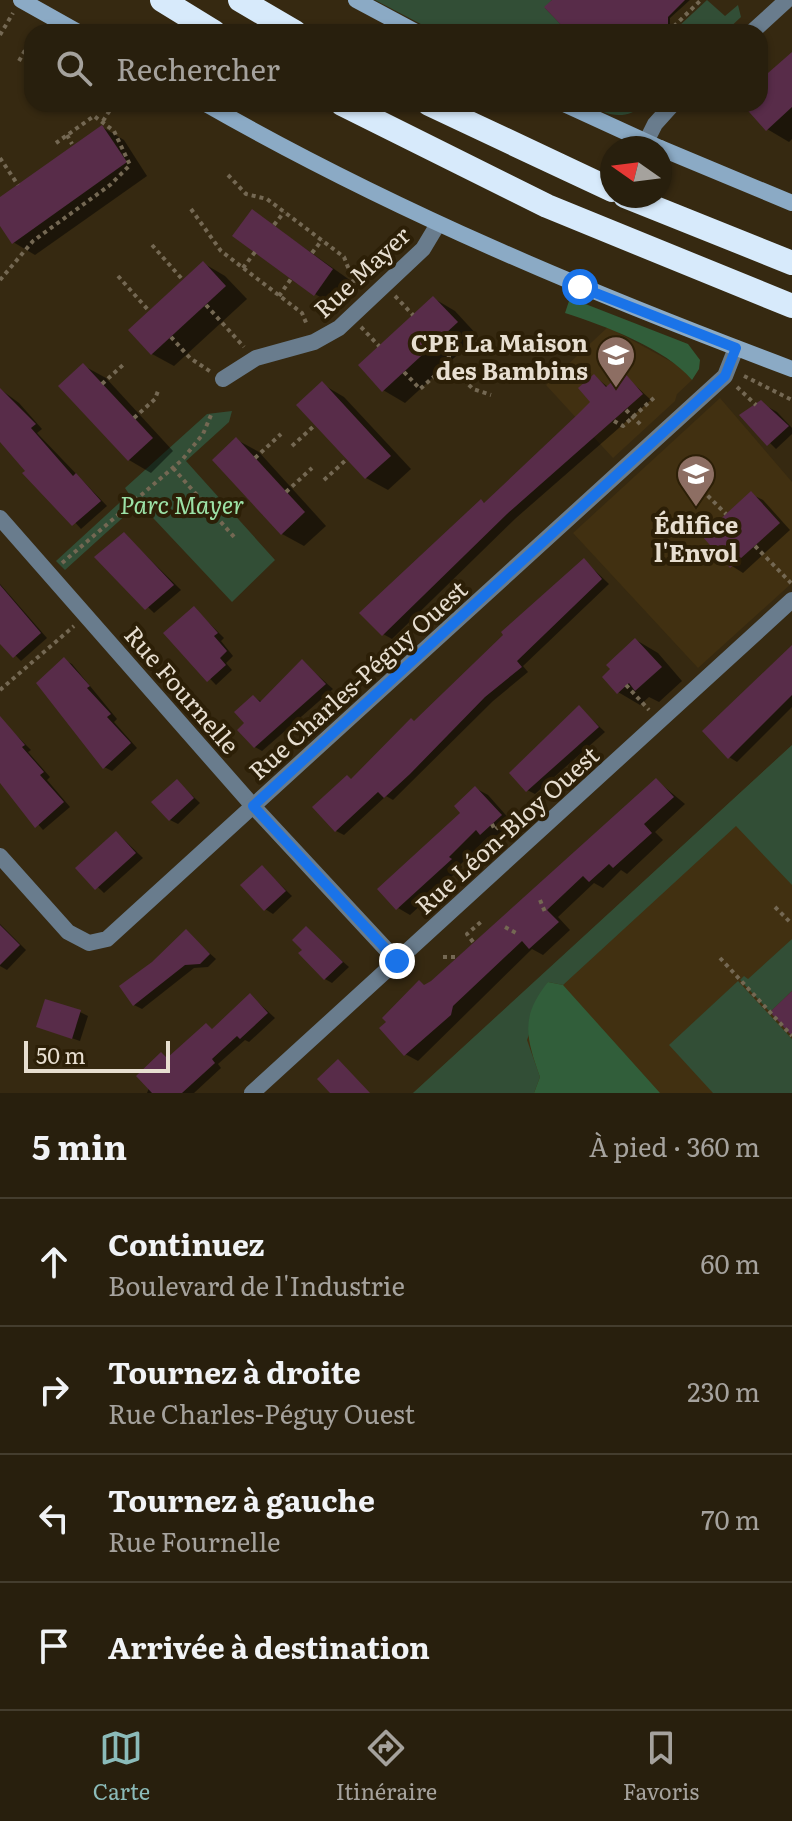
<!DOCTYPE html>
<html lang="fr">
<meta charset="utf-8">
<style>
:root{--surface:#281f0d;--page:#342c1b;--text:#f1f3f6;--muted:#a5a29d;--line:#443d2e;--accent:#8bbbb9}
body{margin:0;font-family:Literata,serif;background:var(--page);color:var(--text)}
.compass{position:absolute;left:600px;top:136px;width:72px;height:72px;border-radius:50%;background:var(--surface);box-shadow:0 2px 6px #0004;rotate:284deg}
.scale{position:absolute;left:24px;bottom:20px;width:146px;box-sizing:border-box;padding-left:8px;border:4px solid #e7ded0;border-top:0;font-size:22px;line-height:28px;white-space:nowrap;color:#e7ded0;-webkit-text-stroke:6px #2c1f07;paint-order:stroke}
.stop{position:absolute;width:24px;height:24px;margin:-18px;border:6px solid #1a73e8;border-radius:50%;background:#fff}
.stop.end{background:#1a73e8;border-color:#fff;box-shadow:0 2px 8px #0008}
.list{margin:0;padding:0;list-style:none}
h2{display:flex;justify-content:space-between;align-items:center;height:104px;margin:0;padding:0 32px;font-size:34px}
h2 small{font-size:26px;font-weight:400;color:var(--muted)}
.list li{display:grid;grid-template-columns:52px 1fr auto;gap:24px;align-items:center;box-sizing:border-box;height:128px;padding:0 32px;border-top:2px solid var(--line)}
.list b{display:block;font-size:30px;white-space:nowrap}
.list p{margin:0;font-size:26px;white-space:nowrap;color:var(--muted)}
.list em{font-size:26px;font-style:normal;color:var(--muted)}
.icon{flex:none;width:44px;height:44px;fill:none;stroke:currentColor;stroke-width:2;stroke-linecap:round;stroke-linejoin:round}
.map{position:relative;flex:none;width:792px;height:1093px;overflow:hidden}
.search{position:absolute;background:var(--surface);box-shadow:0 2px 6px #0004;left:24px;right:24px;top:24px;height:88px;display:flex;align-items:center;gap:20px;box-sizing:border-box;padding:0 28px;border-radius:24px;color:var(--muted);font-size:30px}
.sheet{height:616px;background:var(--surface)}
nav{display:flex;justify-content:space-around;align-items:center;box-sizing:border-box;height:112px;border-top:2px solid var(--line);background:var(--surface);font-size:22px;color:var(--muted)}
nav a{display:grid;justify-items:center;gap:4px}
nav .on{color:var(--accent)}
.map>svg:first-child{display:block}
.built{fill:#413011}
.green{fill:#324e36}
.forest{fill:#315e3a}
.shadow{fill:#0007}
.building{fill:#582c49}
.lines{fill:none;stroke-linecap:round;stroke-linejoin:round}
.path{stroke:#746853;stroke-width:4;stroke-dasharray:4 4;stroke-linecap:butt}
.street{stroke:#697c8d;stroke-width:16}
.secondary{stroke:#8baac5;stroke-width:16}
.highway{stroke:#d7eafb;stroke-width:24}
.route{stroke:#1a73e8;stroke-width:10}
.labels{text-anchor:middle;dominant-baseline:central;stroke-width:8;stroke-linejoin:round;paint-order:stroke}
.street-label{font-size:24px;fill:#e7ded0;stroke:#2c1f07}
.poi-label{font-size:24px;font-weight:bold;fill:#e7ded0;stroke:#2c1f07;text-anchor:end}
.park-label{font-size:24px;font-style:italic;fill:#9ce2a7;stroke:#2c1f07}
</style>
<div class="map">
<svg width="792" height="1093" viewBox="0 0 792 1093">
<rect width="100%" height="100%" fill="#362911"/>
<g class="built">
<polygon points="608,327 681,367 692,380 677,394 675,401 613,458 546,385"/>
<polygon points="720,398 792,482 792,583 698,668 573,533"/>
<polygon points="792,745 792,1093 413,1093 542,975"/>
</g>
<g class="green">
<polygon points="375,0 552,0 545,8 568,32 436,32"/>
<polygon points="707,0 725,16 738,5 741,17 725,32 682,32 678,27"/>
<path d="M 584,104 L 646,104 C 623,122 609,115 584,104 Z"/>
<polygon points="232,411 229,422 186,461 275,560 232,602 139,503 65,570 56,561 129,494 125,488 207,414"/>
<polygon points="792,745 792,885 736,826 563,985 548,982 527,1040 540,1077 534,1093 413,1093"/>
<polygon points="792,939 792,991 770,1012 740,980 744,976 748,979"/>
<polygon points="738,981 792,1039 792,1093 713,1093 669,1045"/>
</g>
<g class="forest">
<path d="M 570,298 L 688,344 L 700,360 L 699,369 L 692,380 C 665,348 605,326 565,313 Z"/>
<path d="M 548,982 L 563,985 L 660,1093 L 534,1093 L 540,1077 C 526,1037 520,1017 548,982 Z"/>
</g>
<g class="shadow">
<polygon points="555,0 690,0 670,18 670,32 571,32"/>
<polygon points="792,62 792,139 789,142 767,129 745,104 760,104 760,82"/>
<polygon points="102,127 124,140 147,176 35,255 13,242 0,222 0,199"/>
<polygon points="252,211 354,283 337,307 315,294"/>
<polygon points="203,263 225,276 247,299 174,366 152,354 131,330"/>
<polygon points="433,298 455,311 478,336 405,403 383,390"/>
<polygon points="84,366 106,378 173,451 151,473 129,460"/>
<polygon points="623,374 651,400 516,518 392,639 383,634 481,501 486,504 593,402 594,376 608,387"/>
<polygon points="322,384 344,397 411,469 388,490 366,478"/>
<polygon points="0,389 19,403 42,429 37,433 107,506 81,529 0,439"/>
<polygon points="761,403 777,412 792,428 792,434 776,449 742,415"/>
<polygon points="237,440 259,452 326,526 304,546 282,534"/>
<polygon points="751,494 763,500 790,530 743,573 732,566"/>
<polygon points="124,534 181,590 154,613 97,557"/>
<polygon points="584,560 609,584 523,666 528,672 493,701 393,800 386,796 344,835 336,831 315,807 353,781"/>
<polygon points="0,584 47,638 21,661 0,640"/>
<polygon points="194,608 224,638 221,641 233,656 226,663 232,670 216,685 166,633"/>
<polygon points="636,640 658,653 682,681 659,702 649,697 640,705 618,692"/>
<polygon points="792,646 792,707 737,762 729,757"/>
<polygon points="64,660 72,664 117,719 114,722 137,748 112,771 104,767"/>
<polygon points="303,662 333,689 262,751 255,747 247,723 253,697 262,702"/>
<polygon points="579,707 605,732 535,794 527,790"/>
<polygon points="0,719 31,750 28,752 50,777 47,780 70,807 43,830 0,780"/>
<polygon points="656,780 685,804 655,832 663,840 627,874 621,870 603,888 594,883 558,917 570,930 543,955 532,949 418,1061 405,1054 426,986"/>
<polygon points="177,781 200,803 178,824 170,820"/>
<polygon points="475,788 488,795 513,823 494,840 488,837 460,865 462,867 410,915 398,908 463,813"/>
<polygon points="117,833 143,858 104,893 78,868"/>
<polygon points="262,867 292,896 273,914 265,909"/>
<polygon points="0,924 26,950 7,970 0,966"/>
<polygon points="306,929 349,967 332,983 325,979 304,950"/>
<polygon points="186,932 216,959 208,967 194,968 142,1009 134,1005 153,964"/>
<polygon points="250,995 275,1018 249,1042 245,1040 218,1064 221,1068 194,1093 147,1093 162,1055 169,1059 214,1030"/>
<polygon points="80,1012 88,1016 80,1041 39,1027"/>
</g>
<g class="building">
<polygon points="552,0 685,0 668,17 668,32 568,32 544,7"/>
<polygon points="792,52 792,107 766,131 742,104 760,104 760,80"/>
<polygon points="102,125 127,162 12,244 0,226 0,197"/>
<polygon points="252,209 333,269 314,296 232,236"/>
<polygon points="203,261 226,286 151,355 128,330"/>
<polygon points="433,296 458,322 382,392 358,365"/>
<polygon points="83,363 153,438 128,461 58,386"/>
<polygon points="623,371 643,394 507,514 382,636 359,613 481,499 484,503 577,415 590,402 578,388 594,374 606,387"/>
<polygon points="322,381 391,456 365,479 296,405"/>
<polygon points="0,388 36,424 31,428 73,476 76,473 101,501 72,526 22,473 25,471 0,442"/>
<polygon points="761,400 789,426 767,446 739,415"/>
<polygon points="236,437 305,512 281,535 212,460"/>
<polygon points="751,491 780,523 730,568 702,536"/>
<polygon points="124,532 174,585 145,610 94,557"/>
<polygon points="584,558 602,579 517,661 522,667 485,697 410,774 384,798 378,792 335,832 312,807 347,775 351,779 411,718 414,721 503,635 501,632"/>
<polygon points="0,585 41,633 13,658 0,644"/>
<polygon points="194,606 218,633 214,636 227,651 220,658 226,665 207,682 163,633"/>
<polygon points="635,638 662,667 635,691 629,683 617,694 602,677 610,669 606,665"/>
<polygon points="792,645 792,695 728,759 702,731"/>
<polygon points="64,657 90,686 87,688 111,714 107,717 131,743 103,769 36,683"/>
<polygon points="302,659 326,684 254,748 237,730 244,723 234,712 253,695 260,702"/>
<polygon points="579,705 599,727 526,792 509,773"/>
<polygon points="0,716 25,745 22,747 44,772 40,775 64,802 35,828 0,783"/>
<polygon points="656,778 674,797 644,824 652,833 613,868 609,864 589,882 583,876 547,910 559,922 529,949 522,941 453,1006 451,1015 404,1056 379,1028 386,1022 382,1018 419,980 424,985 431,981"/>
<polygon points="177,779 194,798 169,821 151,802"/>
<polygon points="475,786 502,815 480,835 476,830 449,857 452,859 396,910 377,889 460,813 454,806"/>
<polygon points="116,831 136,853 95,890 75,868"/>
<polygon points="262,865 286,891 264,911 240,885"/>
<polygon points="0,925 20,945 0,965"/>
<polygon points="306,926 343,962 324,980 298,953 302,950 292,940"/>
<polygon points="186,929 210,954 200,964 185,965 133,1006 119,986 152,962"/>
<polygon points="792,991 792,1036 770,1012"/>
<polygon points="250,993 268,1013 240,1039 237,1036 212,1059 215,1063 182,1093 152,1093 136,1076 161,1052 167,1058 206,1023 212,1029"/>
<polygon points="45,999 81,1010 72,1039 36,1027"/>
<polygon points="338,1059 370,1093 330,1093 317,1079"/>
</g>
<g class="lines">
<g class="path">
<polyline points="668,32 701,0"/>
<polyline points="0,35 13,13"/>
<polyline points="19,61 32,38"/>
<polyline points="760,73 763,77"/>
<polyline points="103,121 110,110"/>
<polyline points="67,135 72,144"/>
<polyline points="0,158 18,185"/>
<polyline points="228,175 246,194 267,199 344,257 356,288"/>
<polyline points="191,209 221,251 302,313 307,325"/>
<polyline points="274,225 284,212"/>
<polyline points="152,245 182,279"/>
<polyline points="312,253 322,240"/>
<polyline points="243,268 255,252"/>
<polyline points="118,276 149,311"/>
<polyline points="0,280 33,241 110,185 130,165 114,131 94,116 56,143"/>
<polyline points="279,296 291,279"/>
<polyline points="395,296 413,315"/>
<polyline points="206,305 244,347"/>
<polyline points="361,327 379,346"/>
<polyline points="171,337 190,358 211,372"/>
<polyline points="437,342 449,356 448,364 473,389 491,395"/>
<polyline points="404,372 420,389 448,364"/>
<polyline points="744,376 792,400"/>
<polyline points="102,384 124,364"/>
<polyline points="737,387 756,405"/>
<polyline points="626,410 643,427"/>
<polyline points="134,418 155,399 158,391"/>
<polyline points="614,421 623,426 656,396"/>
<polyline points="292,446 315,425"/>
<polyline points="255,458 281,434"/>
<polyline points="173,468 235,538"/>
<polyline points="324,480 347,459"/>
<polyline points="702,490 726,514"/>
<polyline points="286,492 312,468"/>
<polyline points="755,546 791,583"/>
<polyline points="62,563 182,460 203,434 211,415"/>
<polyline points="626,685 649,710"/>
<polyline points="0,690 74,626"/>
<polyline points="492,824 495,830 505,820 514,830"/>
<polyline points="540,900 545,912"/>
<polyline points="775,907 792,924"/>
<polyline points="505,927 518,934"/>
<polyline points="473,942 467,934 482,921"/>
<polyline points="443,957 457,957"/>
<polyline points="720,958 792,1036"/>
</g>
<g class="street">
<polyline points="752,32 787,0"/>
<polyline points="646,142 655,124 673,104"/>
<polyline points="223,379 256,358 314,342 339,328 423,249 438,224"/>
<polyline points="0,518 253,806 397,961"/>
<polyline points="0,856 68,932 89,943 107,939 725,376 736,348"/>
<polyline points="252,1093 792,600"/>
</g>
<g class="secondary">
<polyline points="21,0 78,32"/>
<polyline points="356,0 416,32"/>
<path d="M 206,104 C 393,211 590,293 792,369"/>
<polyline points="564,104 660,148"/>
<polyline points="660,148 792,203"/>
</g>
<g class="highway">
<polyline points="162,0 214,32"/>
<polyline points="240,0 295,32"/>
<polyline points="342,104 547,206 792,306"/>
<polyline points="429,104 612,190"/>
<polyline points="625,196 792,263"/>
</g>
</g>
<g class="lines">
<polyline class="route" points="397,961 253,806 725,376 736,348 580,287"/>
</g>
<defs>
<symbol id="school-pin" viewBox="-11 -11 22 30"><path d="M0 17L-7.5 6A9.5 9.5 0 1 1 7.5 6Z" fill="#8d6e63" stroke="#2c1f07"/><path d="M0-5L7-2L0 1L-7-2ZM-4 1L0 2.5L4 1V4Q0 6-4 4Z" fill="#fff"/></symbol>
<symbol id="university-pin" viewBox="-11 -11 22 30"><path d="M0 17L-7.5 6A9.5 9.5 0 1 1 7.5 6Z" fill="#8d6e63" stroke="#2c1f07"/><path d="M0-5L7-2L0 1L-7-2ZM-4 1L0 2.5L4 1V4Q0 6-4 4Z" fill="#fff"/></symbol>
</defs>
<g fill-rule="evenodd">
<use href="#school-pin" x="594" y="333" width="44" height="60"/>
<use href="#university-pin" x="674" y="452" width="44" height="60"/>
</g>
<g class="labels">
<g class="street-label">
<text transform="translate(361 271) rotate(-43)">Rue Mayer</text>
<text transform="translate(357 679) rotate(-42)">Rue Charles-Péguy Ouest</text>
<text transform="translate(183 689) rotate(49)">Rue Fournelle</text>
<text transform="translate(506 829) rotate(-42)">Rue Léon-Bloy Ouest</text>
</g>
<g class="poi-label">
<text x="588" y="341">CPE La Maison<tspan x="588" dy="28">des Bambins</tspan></text>
<text x="696" y="523" text-anchor="middle">Édifice<tspan x="696" dy="28">l'Envol</tspan></text>
</g>
<g class="park-label">
<text x="182" y="503">Parc Mayer</text>
</g>
</g>
</svg>
<svg class="compass" viewBox="-18 -18 36 36"><path d="M0-13l5 13h-10z" fill="#e53935"/><path d="M0 13l5-13h-10z" fill="#a5a29d"/></svg>
<div class="scale">50 m</div>
<div class="stop" style="left:580px;top:287px"></div>
<div class="stop end" style="left:397px;top:961px"></div>
<div class="search"><svg class="icon" aria-label="search" viewBox="0 0 24 24"><circle cx="10" cy="10" r="6"/><path d="M15 15l6 6"/></svg>Rechercher</div>
</div>
<section class="sheet">
<h2>5 min<small>À pied · 360 m</small></h2>
<ul class="list">
<li><svg class="icon" aria-label="ahead" viewBox="0 0 24 24"><path d="M12 20V5M6 11l6-6 6 6"/></svg><div><b>Continuez</b><p>Boulevard de l'Industrie</p></div><em>60 m</em></li>
<li><svg class="icon" aria-label="right" viewBox="0 0 24 24"><path d="M7 20v-9h11M14 6l5 5-5 5"/></svg><div><b>Tournez à droite</b><p>Rue Charles-Péguy Ouest</p></div><em>230 m</em></li>
<li><svg class="icon" aria-label="left" viewBox="0 0 24 24"><path d="M17 20v-9H6M10 6l-5 5 5 5"/></svg><div><b>Tournez à gauche</b><p>Rue Fournelle</p></div><em>70 m</em></li>
<li><svg class="icon" aria-label="arrive" viewBox="0 0 24 24"><path d="M6 21V4h12l-3 4 3 4H6"/></svg><div><b>Arrivée à destination</b></div></li>
</ul>
</section>
<nav>
<a class="on"><svg class="icon" aria-label="map" viewBox="0 0 24 24"><path d="M3 6l6-2 6 2 6-2v14l-6 2-6-2-6 2zM9 4v14M15 6v14"/></svg>Carte</a>
<a><svg class="icon" aria-label="directions" viewBox="0 0 24 24"><path d="M12 3l9 9-9 9-9-9zM9 14v-3h6M13 9l2 2-2 2"/></svg>Itinéraire</a>
<a><svg class="icon" aria-label="saved" viewBox="0 0 24 24"><path d="M7 4h10v16l-5-4-5 4z"/></svg>Favoris</a>
</nav>
